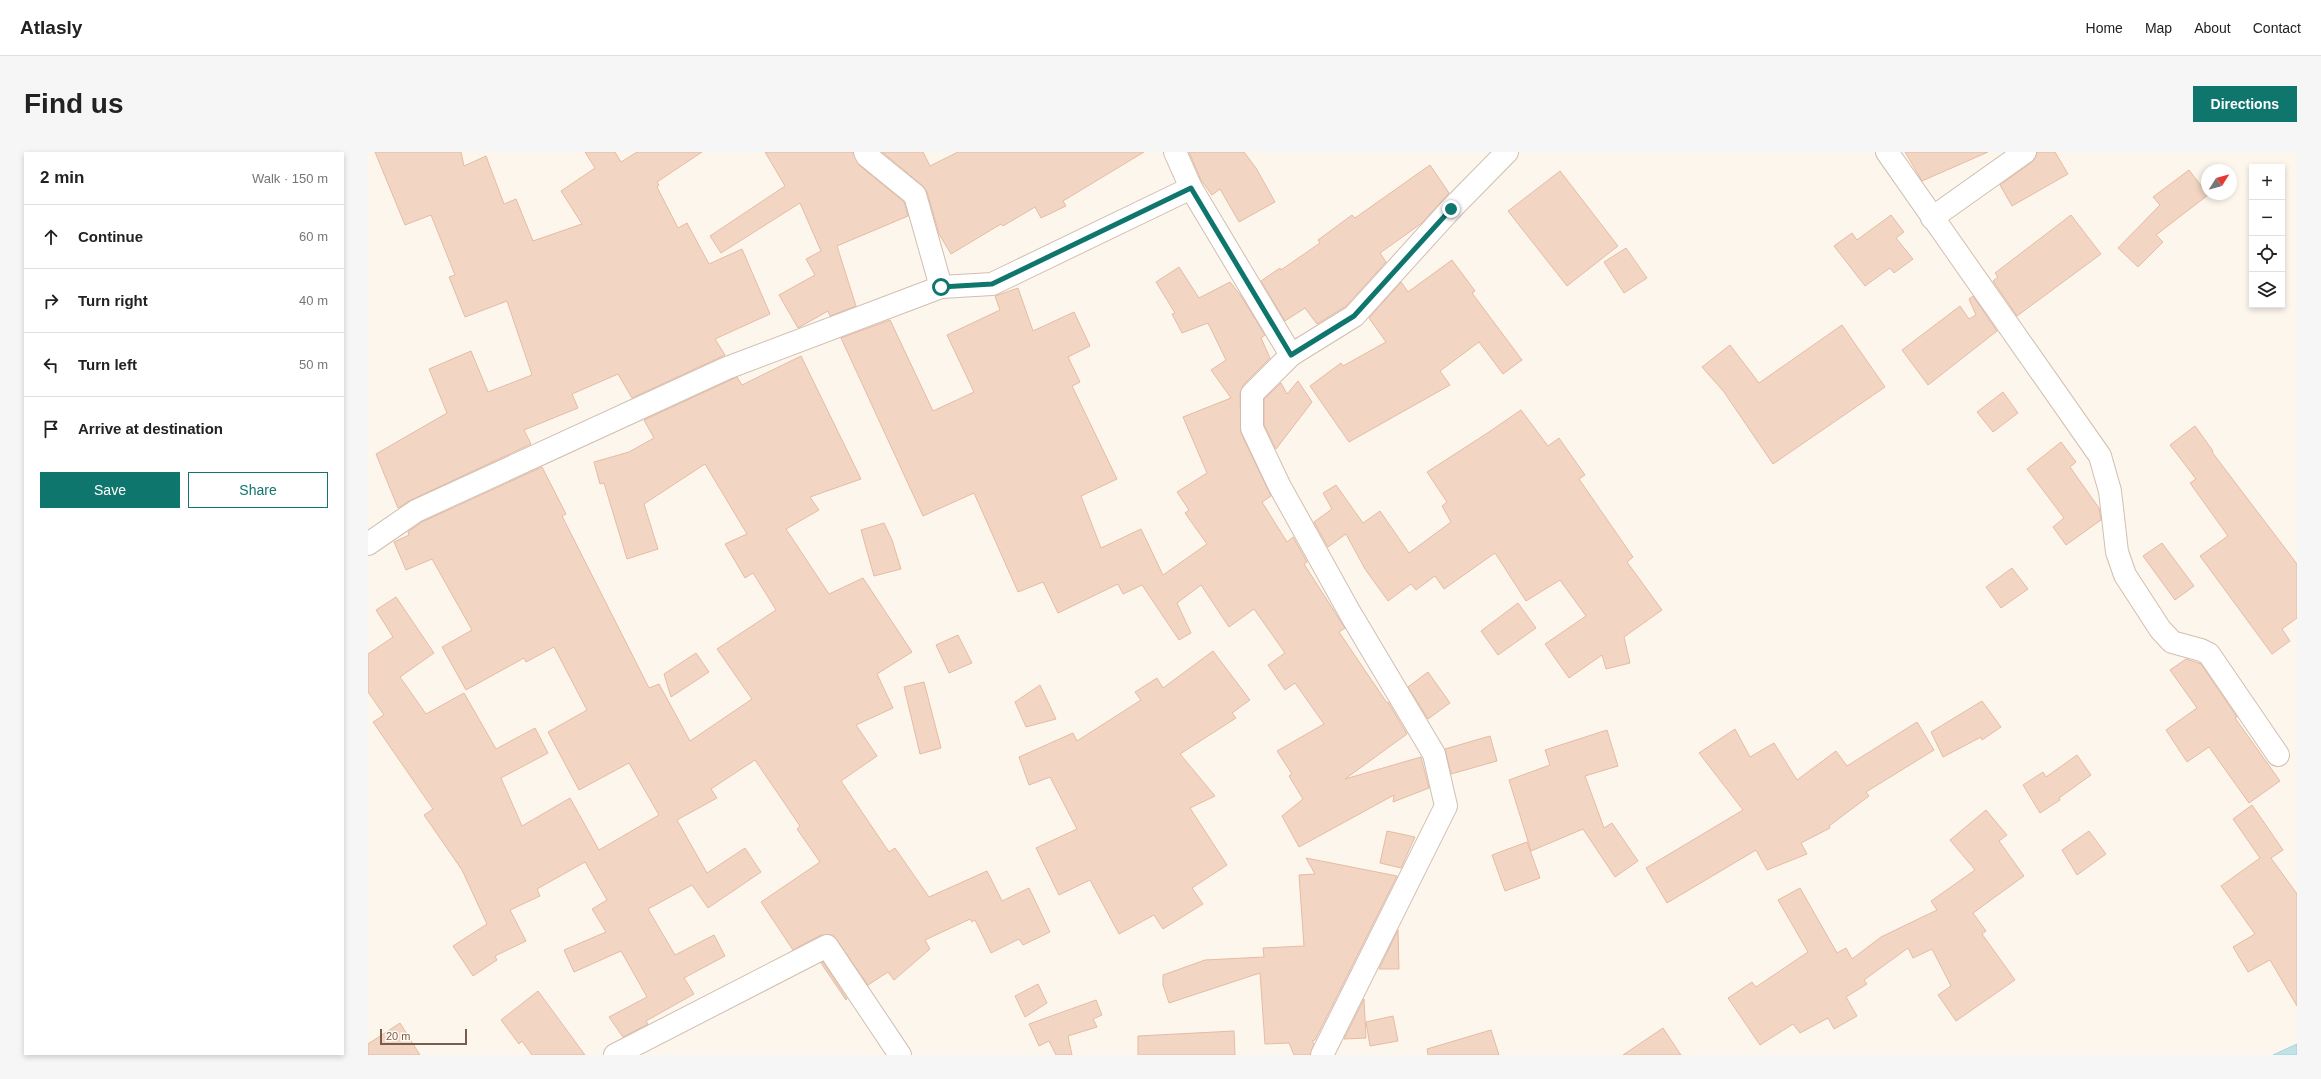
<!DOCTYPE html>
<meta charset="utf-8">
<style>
:root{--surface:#fff;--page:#f6f6f6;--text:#222;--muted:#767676;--line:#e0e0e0;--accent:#0f766e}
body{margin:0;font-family:Arial,sans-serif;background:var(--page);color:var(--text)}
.controls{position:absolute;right:12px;top:12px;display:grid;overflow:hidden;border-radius:0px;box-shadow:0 2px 6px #0003}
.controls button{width:36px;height:36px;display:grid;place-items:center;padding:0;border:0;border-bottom:1px solid var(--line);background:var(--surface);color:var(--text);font:20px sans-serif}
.compass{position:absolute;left:1833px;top:12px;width:36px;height:36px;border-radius:50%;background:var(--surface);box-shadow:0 2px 6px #0003;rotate:53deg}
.scale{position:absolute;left:12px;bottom:10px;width:87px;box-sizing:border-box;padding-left:4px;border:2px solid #7a5c4d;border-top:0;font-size:11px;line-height:14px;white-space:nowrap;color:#7a5c4d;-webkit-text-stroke:3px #fffaf3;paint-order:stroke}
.stop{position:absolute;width:12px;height:12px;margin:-9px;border:3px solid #0f766e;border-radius:50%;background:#fff}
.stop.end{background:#0f766e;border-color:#fff;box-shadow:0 1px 4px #0008}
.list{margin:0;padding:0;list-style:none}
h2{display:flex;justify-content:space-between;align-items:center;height:52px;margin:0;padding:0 16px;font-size:17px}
h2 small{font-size:13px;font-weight:400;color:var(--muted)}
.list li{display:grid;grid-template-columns:26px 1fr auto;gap:12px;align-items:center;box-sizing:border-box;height:64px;padding:0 16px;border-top:1px solid var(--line)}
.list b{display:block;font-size:15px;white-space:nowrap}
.list em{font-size:13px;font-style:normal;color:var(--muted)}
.actions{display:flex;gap:8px;padding:12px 16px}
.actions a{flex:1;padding:9px 0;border:1px solid var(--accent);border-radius:0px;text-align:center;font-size:14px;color:var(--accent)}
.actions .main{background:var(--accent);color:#fff}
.icon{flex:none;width:22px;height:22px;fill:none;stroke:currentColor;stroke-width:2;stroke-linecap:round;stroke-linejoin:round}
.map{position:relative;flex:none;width:1929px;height:903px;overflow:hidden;border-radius:0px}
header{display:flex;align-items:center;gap:24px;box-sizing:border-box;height:56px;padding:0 20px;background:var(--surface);border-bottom:1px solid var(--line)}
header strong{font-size:19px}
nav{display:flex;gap:22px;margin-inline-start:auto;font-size:14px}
.intro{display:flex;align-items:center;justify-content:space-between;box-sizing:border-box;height:96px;padding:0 24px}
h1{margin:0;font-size:28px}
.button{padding:10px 18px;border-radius:0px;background:var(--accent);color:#fff;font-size:14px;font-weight:700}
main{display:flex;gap:24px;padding:0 24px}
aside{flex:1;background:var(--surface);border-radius:0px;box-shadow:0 2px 6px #0003}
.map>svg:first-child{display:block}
.water{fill:#bfe3e8;stroke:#a5d3da}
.building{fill:#f3d5c3;stroke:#e6bba3}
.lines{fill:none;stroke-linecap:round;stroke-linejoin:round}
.minor-casing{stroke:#d1beb0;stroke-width:24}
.minor{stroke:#fff;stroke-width:22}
.route{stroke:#0f766e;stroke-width:5}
</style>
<header>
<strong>Atlasly</strong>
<nav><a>Home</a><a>Map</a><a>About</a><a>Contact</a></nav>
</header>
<div class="intro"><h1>Find us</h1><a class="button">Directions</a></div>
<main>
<aside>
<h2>2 min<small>Walk · 150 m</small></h2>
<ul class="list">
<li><svg class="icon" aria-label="ahead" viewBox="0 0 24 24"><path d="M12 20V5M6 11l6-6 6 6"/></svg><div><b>Continue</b></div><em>60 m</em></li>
<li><svg class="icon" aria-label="right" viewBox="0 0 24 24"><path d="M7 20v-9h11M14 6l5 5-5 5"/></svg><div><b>Turn right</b></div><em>40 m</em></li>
<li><svg class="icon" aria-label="left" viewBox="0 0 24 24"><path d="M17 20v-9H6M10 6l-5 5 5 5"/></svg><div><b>Turn left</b></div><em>50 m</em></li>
<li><svg class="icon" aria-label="arrive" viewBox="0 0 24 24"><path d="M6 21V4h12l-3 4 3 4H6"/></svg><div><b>Arrive at destination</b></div></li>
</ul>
<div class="actions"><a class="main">Save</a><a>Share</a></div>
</aside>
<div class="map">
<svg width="1929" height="903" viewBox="0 0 1929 903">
<rect width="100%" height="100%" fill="#fdf6ec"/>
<polygon class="water" points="1929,892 1929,903 1905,903"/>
<g class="building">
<polygon points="7,0 93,0 96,14 118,4 136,52 148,47 165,89 214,72 193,39 227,16 217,0 247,0 253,10 269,0 334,0 289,30 291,33 289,35 310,76 319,71 341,112 374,97 402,162 347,187 357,203 264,246 250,222 204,242 210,256 156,278 163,292 43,348 30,356 8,302 79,261 61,217 103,199 120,240 164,223 139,149 97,165 81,125 87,123 63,63 37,73"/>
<polygon points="397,0 485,0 491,13 536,50 540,64 469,94 488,154 462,164 460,159 430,176 411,143 447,123 438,107 453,99 432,51 353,101 342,84 417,34"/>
<polygon points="514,0 555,0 562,14 590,0 776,0 695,49 698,54 673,66 667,55 635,74 633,72 583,102 571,82 559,40 555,34"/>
<polygon points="821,0 876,0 888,16 907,50 871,70 852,37 844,43 833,28"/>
<polygon points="1537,0 1620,0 1554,29"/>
<polygon points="1669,0 1687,0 1700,22 1644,54 1632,33 1664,10"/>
<polygon points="1062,13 1081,41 1054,71 1012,101 1018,110 978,154 949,172 937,156 917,169 893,129 912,116 913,118 952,91 950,88 984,63 987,66"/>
<polygon points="1821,18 1840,43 1788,83 1795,90 1770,115 1750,96 1792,53 1785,45"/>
<polygon points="1192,19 1250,94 1199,134 1140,59"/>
<polygon points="1523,63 1536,80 1528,86 1545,107 1526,121 1522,116 1497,134 1466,94 1484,81 1489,88"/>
<polygon points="1703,63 1733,102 1649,164 1625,129 1630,125 1627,121"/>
<polygon points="1258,96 1279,126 1256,141 1236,110"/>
<polygon points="1084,108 1107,139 1104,141 1154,208 1135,222 1111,190 1072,219 1082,233 981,290 942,234 973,211 975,214 1018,190 1001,166 1033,130 1040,140"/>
<polygon points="811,115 831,146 862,130 873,144 897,183 893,186 902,206 875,233 872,242 873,281 903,344 894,350 919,390 925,385 939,410 936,412 977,476 971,480 1019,551 1020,550 1039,582 977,627 1053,605 1061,636 1025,650 1026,643 931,695 914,664 935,647 921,624 924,622 909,599 956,572 927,531 917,538 900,513 917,501 886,457 861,475 833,433 809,451 823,481 811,488 774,433 755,442 750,432 690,461 675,430 650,440 606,341 555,364 473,186 522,168 565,259 606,240 579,183 632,158 627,144 650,136 665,179 706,160 722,194 700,205 712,230 704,234 749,327 713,344 733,396 773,377 795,423 839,392 817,361 821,358 809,340 839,321 815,265 863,246 843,218 858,208 840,171 814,181 804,162 807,161 788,130"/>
<polygon points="1605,144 1629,179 1560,233 1534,198 1592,154 1601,167 1608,163 1601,147"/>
<polygon points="1474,173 1517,235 1405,312 1356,240 1334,215 1362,193 1391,231"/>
<polygon points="433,204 493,327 442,345 451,358 418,377 461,442 495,426 544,500 509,522 525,556 488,573 509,604 473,629 521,700 527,696 561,745 619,719 634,749 661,736 682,780 655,793 651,787 623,801 607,768 604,770 602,767 557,788 562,797 526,828 520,820 500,833 465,783 453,783 425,798 393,750 452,710 429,677 432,674 387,608 343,637 349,646 309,668 339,721 377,696 393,720 340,756 324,733 280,757 307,803 346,783 357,804 316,826 326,842 278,869 280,872 255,885 241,865 279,845 253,799 206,820 196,798 238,780 224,757 239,748 217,710 169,737 172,744 142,758 158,789 127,804 129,808 105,824 85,794 119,772 94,718 56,663 65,657 5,570 16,563 0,540 0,502 25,485 8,458 28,445 66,501 32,525 58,562 96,541 128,597 167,576 180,601 133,626 154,674 202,646 231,698 291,663 261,611 211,638 180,580 219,558 186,495 158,510 156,506 98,538 74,495 104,478 64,407 38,418 26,390 41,383 40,380 54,370 174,315 198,362 194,364 281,536 291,532 322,589 384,547 349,497 408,458 385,421 377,426 357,392 379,382 337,312 276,352 290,397 259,407 236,331 232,332 226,310 261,300 286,286 276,268 369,225 374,233"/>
<polygon points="930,229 944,250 908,297 896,273 896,247 913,231 919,242"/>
<polygon points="1635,240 1650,261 1625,280 1609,260"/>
<polygon points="1153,258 1180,294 1191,286 1217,323 1211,327 1265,405 1259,410 1294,458 1256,485 1262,511 1238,517 1234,503 1201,526 1177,492 1218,464 1192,428 1158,449 1127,401 1076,437 1067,424 1048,438 1043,432 1020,449 997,417 978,382 960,395 946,370 964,357 955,341 968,333 995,371 1012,359 1041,401 1083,370 1074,354 1079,350 1059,320 1118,282"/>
<polygon points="1827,274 1845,299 1844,300 1929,412 1929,466 1914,477 1922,489 1904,502 1832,404 1860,384 1822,331 1828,327 1802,293"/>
<polygon points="1693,290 1708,310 1702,315 1731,356 1733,368 1698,393 1685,375 1696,366 1659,317"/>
<polygon points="516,371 524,388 533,417 506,424 493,378"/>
<polygon points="1794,391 1826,434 1807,448 1775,404"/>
<polygon points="1644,416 1660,437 1633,456 1618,435"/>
<polygon points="1150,451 1168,476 1130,503 1113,479"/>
<polygon points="590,483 604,511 581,521 568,493"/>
<polygon points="845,499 882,548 864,561 868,566 812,602 847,644 822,656 859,713 824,736 835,752 795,777 786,763 751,782 722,728 691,743 668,696 709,677 682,625 661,633 651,605 705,581 709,589 773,548 767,540 789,526 795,536"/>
<polygon points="328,501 341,520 303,545 296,522"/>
<polygon points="1818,507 1833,512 1869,565 1867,566 1912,629 1881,651 1841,595 1819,610 1798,578 1829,556 1802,518"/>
<polygon points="1060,520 1082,551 1060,567 1040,535"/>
<polygon points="556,530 573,596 552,602 536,535"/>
<polygon points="672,533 688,567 658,575 647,550"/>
<polygon points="1614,549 1633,575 1614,588 1613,585 1575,605 1563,580"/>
<polygon points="1549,570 1566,598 1498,640 1501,644 1461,674 1462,676 1433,691 1439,702 1399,718 1388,698 1299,751 1278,716 1375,658 1331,601 1367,577 1382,605 1406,591 1429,628 1468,599 1479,614"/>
<polygon points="1239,578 1250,614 1217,624 1236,676 1244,671 1270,709 1247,725 1215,677 1163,699 1141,628 1182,613 1177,598"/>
<polygon points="1122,584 1129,609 1083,622 1077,597"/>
<polygon points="1709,603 1723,623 1691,646 1692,648 1672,661 1655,633 1675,620 1678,625"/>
<polygon points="1884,653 1915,698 1903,706 1929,742 1929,854 1902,808 1880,820 1865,795 1887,782 1853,734 1892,706 1865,667"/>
<polygon points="1618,658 1639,683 1631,689 1656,724 1605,761 1618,779 1614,782 1647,828 1588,869 1570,843 1583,834 1564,797 1545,806 1540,796 1496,828 1499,832 1478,845 1489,864 1466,877 1460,866 1432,881 1425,872 1392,893 1360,846 1384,830 1388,835 1440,800 1410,748 1432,736 1469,801 1478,796 1484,807 1513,785 1569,758 1563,749 1607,718 1582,688"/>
<polygon points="1019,679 1047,685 1033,716 1012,711"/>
<polygon points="1721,679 1738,702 1709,723 1694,698"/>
<polygon points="1159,690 1172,726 1137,739 1124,703"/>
<polygon points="938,706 1029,724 947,888 944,889 946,892 942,903 926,903 921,891 897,892 892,821 801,851 795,833 795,823 837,808 896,805 895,796 936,794 931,723 947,722"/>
<polygon points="1030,778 1031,817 1011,817"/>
<polygon points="455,810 479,847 478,848 453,811"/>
<polygon points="670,832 679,851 657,865 647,844"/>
<polygon points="170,839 217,903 164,903 154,889 151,892 133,868"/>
<polygon points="996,847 998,886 976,887"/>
<polygon points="728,848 734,863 725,867 729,875 700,884 704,903 688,903 681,889 671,894 661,872"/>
<polygon points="1025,864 1030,889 1002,894 998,870"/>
<polygon points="32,871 52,903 0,903 0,892"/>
<polygon points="1295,876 1313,903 1255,903"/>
<polygon points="1123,878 1131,903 1060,903 1059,897"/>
<polygon points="866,879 867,903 770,903 770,884"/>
</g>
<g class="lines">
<defs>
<g id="minor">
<polyline points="807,0 823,36"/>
<polyline points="1519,0 1732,304 1742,339 1749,400 1757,423 1792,477 1804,490 1833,498 1841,502 1910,603"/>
<polyline points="1564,66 1657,0"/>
<polyline points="573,135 624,132 823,36 923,203 884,242 884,276 911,333 982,461 1066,602 1078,654 954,903"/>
<polyline points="923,203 986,164 1083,57 1139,0"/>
<polyline points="0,392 48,359 359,216 573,135 547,43 499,4 497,0"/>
<polyline points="247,903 459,794 532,903"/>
</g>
</defs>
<use href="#minor" class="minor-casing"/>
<use href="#minor" class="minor"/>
</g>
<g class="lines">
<polyline class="route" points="573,135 624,132 823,36 923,203 986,164 1083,57"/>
</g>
</svg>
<div class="controls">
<button>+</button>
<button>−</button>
<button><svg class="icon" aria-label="locate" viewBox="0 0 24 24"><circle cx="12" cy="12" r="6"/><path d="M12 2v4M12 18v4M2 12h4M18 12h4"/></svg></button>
<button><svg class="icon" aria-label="layers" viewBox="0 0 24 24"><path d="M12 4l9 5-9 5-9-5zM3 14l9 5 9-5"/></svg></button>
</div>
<svg class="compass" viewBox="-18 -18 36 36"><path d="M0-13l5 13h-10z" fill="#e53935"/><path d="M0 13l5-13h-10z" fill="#767676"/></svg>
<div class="scale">20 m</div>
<div class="stop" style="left:573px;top:135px"></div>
<div class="stop end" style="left:1083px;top:57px"></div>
</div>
</main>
